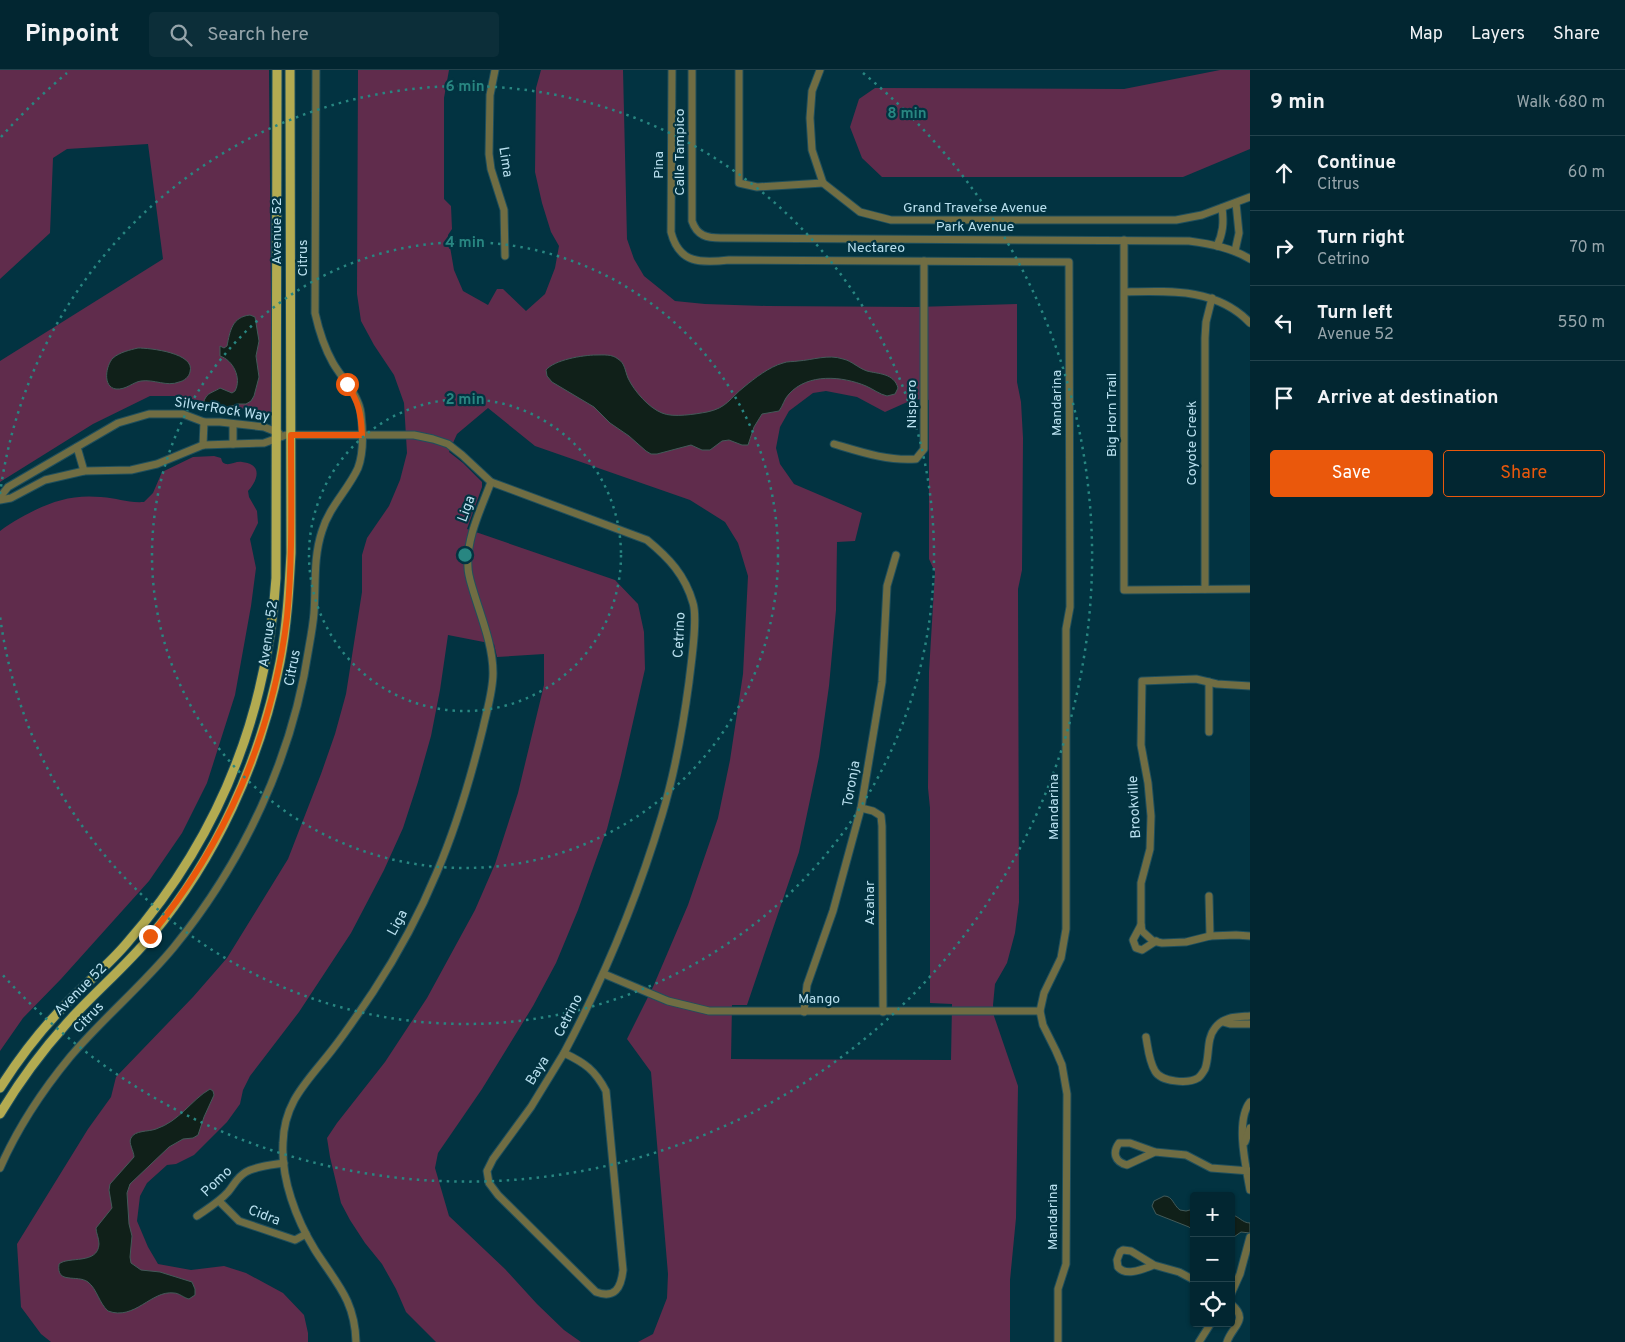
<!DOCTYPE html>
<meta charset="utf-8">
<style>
:root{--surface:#022631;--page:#0c2e39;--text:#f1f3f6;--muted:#96a5ab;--line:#23434d;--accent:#ea580c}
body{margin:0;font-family:Overpass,sans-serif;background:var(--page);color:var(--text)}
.controls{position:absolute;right:15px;bottom:15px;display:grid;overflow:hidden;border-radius:5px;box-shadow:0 1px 4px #0004}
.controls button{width:45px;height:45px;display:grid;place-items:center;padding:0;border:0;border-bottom:1px solid var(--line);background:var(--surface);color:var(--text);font:25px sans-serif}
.stop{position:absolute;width:15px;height:15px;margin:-11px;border:4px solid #ea580c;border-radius:50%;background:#fff}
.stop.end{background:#ea580c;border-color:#fff;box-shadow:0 1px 5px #0008}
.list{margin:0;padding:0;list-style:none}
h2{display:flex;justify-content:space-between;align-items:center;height:65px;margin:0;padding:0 20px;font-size:21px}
h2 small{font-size:16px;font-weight:400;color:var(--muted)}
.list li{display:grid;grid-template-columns:32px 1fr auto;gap:15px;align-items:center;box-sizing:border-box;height:75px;padding:0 20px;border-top:1px solid var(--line)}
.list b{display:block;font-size:19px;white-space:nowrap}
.list p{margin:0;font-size:16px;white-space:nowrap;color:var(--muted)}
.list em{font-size:16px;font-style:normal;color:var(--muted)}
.actions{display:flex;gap:10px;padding:15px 20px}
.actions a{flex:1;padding:11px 0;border:1px solid var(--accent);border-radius:5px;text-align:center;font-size:18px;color:var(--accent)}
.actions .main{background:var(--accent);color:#fff}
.icon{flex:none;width:28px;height:28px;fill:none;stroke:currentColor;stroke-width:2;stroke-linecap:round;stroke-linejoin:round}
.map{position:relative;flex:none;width:1250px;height:1272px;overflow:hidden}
header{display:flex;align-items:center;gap:30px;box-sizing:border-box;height:70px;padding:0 25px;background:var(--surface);border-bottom:1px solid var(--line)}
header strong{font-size:24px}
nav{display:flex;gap:28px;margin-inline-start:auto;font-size:18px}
.search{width:350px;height:45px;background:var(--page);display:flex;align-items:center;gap:12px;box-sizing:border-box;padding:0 18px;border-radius:5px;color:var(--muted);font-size:19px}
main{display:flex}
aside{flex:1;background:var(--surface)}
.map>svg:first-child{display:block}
.green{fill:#602c4c;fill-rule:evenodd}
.water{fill:#102019;stroke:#435a59}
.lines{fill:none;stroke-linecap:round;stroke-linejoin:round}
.minor-casing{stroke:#1f4f5d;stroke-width:9}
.major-casing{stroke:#1f4f5d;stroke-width:11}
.minor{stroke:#706d43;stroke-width:7}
.major{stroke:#b3ab51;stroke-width:9}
.route{stroke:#ea580c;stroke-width:6}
.ring{fill:none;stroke:#288681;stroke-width:2.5;stroke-dasharray:2.5 5}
.labels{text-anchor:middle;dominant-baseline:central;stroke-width:4.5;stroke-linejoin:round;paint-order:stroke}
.street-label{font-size:14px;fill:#b9e0ef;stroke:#023341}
.centre{fill:#288681;stroke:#023341;stroke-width:2.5}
.ring-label{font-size:15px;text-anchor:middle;font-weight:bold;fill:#288681;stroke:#023341;stroke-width:4.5;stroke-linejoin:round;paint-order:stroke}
</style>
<header>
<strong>Pinpoint</strong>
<div class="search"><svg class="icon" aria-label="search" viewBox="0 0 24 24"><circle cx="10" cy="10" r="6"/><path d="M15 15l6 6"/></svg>Search here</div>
<nav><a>Map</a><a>Layers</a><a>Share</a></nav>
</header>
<main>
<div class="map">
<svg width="1250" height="1272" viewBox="0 0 1250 1272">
<rect width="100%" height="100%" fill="#023341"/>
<g class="green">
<polygon points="0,0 269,0 272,344 174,326 150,326 93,354 0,412 0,291 163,189 148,74 67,79 53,88 50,163 0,209"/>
<path d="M 358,0 L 449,0 L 444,28 L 444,129 L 451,136 L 452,159 L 448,165 L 454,200 L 463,221 L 488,235 L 497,219 L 503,219 L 526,241 L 545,224 L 555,198 L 559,176 L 551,162 L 542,133 L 535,102 L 536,18 L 541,0 L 623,0 L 627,169 L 634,189 L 644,206 L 675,231 L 705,234 L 767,236 L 916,237 L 1017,234 L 1017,312 L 1021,332 L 1023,368 L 1022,500 L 1018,519 L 1019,832 L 1015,863 L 1007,893 L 995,914 L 993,935 L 994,946 L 1018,1016 L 1016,1148 L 1010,1210 L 1010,1272 L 638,1272 L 653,1264 L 667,1228 L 668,1204 L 651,1002 L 627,969 L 653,917 L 688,835 L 718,748 L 730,690 L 743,604 L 748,506 L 738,473 L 725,452 L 690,430 L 535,376 L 488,338 L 457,364 L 449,382 L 463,393 L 482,412 L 482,417 L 467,459 L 615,510 L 638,534 L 644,562 L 645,599 L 621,705 L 607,759 L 578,840 L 556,893 L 533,936 L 482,1019 L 438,1083 L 435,1098 L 449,1146 L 505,1199 L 537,1234 L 564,1260 L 581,1272 L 436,1272 L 406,1242 L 396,1219 L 382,1194 L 365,1173 L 350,1150 L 341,1133 L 330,1087 L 327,1068 L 337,1053 L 385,992 L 427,928 L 475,840 L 495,794 L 518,723 L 544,615 L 544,584 L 497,587 L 494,574 L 448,565 L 440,620 L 431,666 L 418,712 L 403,758 L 384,800 L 351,863 L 299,942 L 250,1006 L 243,1020 L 240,1034 L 227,1052 L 194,1085 L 176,1094 L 167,1095 L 147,1113 L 140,1126 L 137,1151 L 148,1177 L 158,1194 L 191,1200 L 224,1196 L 246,1203 L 283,1223 L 304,1245 L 308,1263 L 308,1272 L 51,1272 L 41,1264 L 21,1237 L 17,1174 L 88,1059 L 111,1027 L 116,1007 L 193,927 L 227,888 L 288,789 L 321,704 L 335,664 L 346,624 L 362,522 L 362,485 L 367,468 L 389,436 L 400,410 L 407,383 L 404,333 L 394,305 L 374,275 L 361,251 L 357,224 ZM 826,321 L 857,327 L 885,342 L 914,329 L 929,330 L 929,489 L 935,502 L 929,602 L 928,718 L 930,738 L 930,933 L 952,934 L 951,990 L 731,989 L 732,935 L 747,935 L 799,782 L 819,687 L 829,616 L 836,540 L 837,472 L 855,471 L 862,443 L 794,414 L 780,394 L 776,378 L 780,357 L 789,341 L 813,323 Z"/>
<polygon points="1220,0 1250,0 1250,79 1183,107 882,107 862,88 850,57 859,29 875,18 1124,19"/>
<path d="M 214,386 L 221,388 C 222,391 222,393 226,394 C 230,395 237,391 242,392 C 263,394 258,410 248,421 L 249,427 L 257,441 L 258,453 L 250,469 L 256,498 L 251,536 L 235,625 L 207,713 L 182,763 L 149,811 L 61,909 L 23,948 L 0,981 L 0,461 C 6,456 13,452 20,448 C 47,433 69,424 101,427 C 118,428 127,433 144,432 L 153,423 L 162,402 L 193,387 Z"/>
</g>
<g class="water">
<path d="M 250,245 L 255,247 L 259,271 L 256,286 L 259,307 L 254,326 L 251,331 L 246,334 L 237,334 C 231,338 195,343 206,327 C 208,323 216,321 220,318 L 232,323 L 235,321 C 242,308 233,290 220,286 L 220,276 L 224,278 L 227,276 C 230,261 232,247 250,245 Z"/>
<path d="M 138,278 C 150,278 196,283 190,302 C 189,307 184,311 179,312 C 167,317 154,309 141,311 C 133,312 126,320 116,319 C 102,317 106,295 113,288 C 120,282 130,280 138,278 Z"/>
<path d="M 596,285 C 604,285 612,284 618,289 C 625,293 625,301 628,308 C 634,321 649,338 662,343 C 673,348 696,344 707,342 C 727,338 730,328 744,317 C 755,308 769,297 783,293 C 788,291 793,292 798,291 C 813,290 828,284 843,289 C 852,291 858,298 867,301 C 878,304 894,303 898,318 L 895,324 L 887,326 C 879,324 873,319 866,316 C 842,306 808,303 789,324 C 784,329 783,336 779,341 L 762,344 L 754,357 L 748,375 L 742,375 L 729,370 L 722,371 L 710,380 L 702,380 L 691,375 L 657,384 L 651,384 L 646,381 L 629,366 L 610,353 L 594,337 L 552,312 L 547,306 L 546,300 C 554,290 583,285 596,285 Z"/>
<path d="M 210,1019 L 213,1021 L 214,1025 L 204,1047 L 198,1065 L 193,1068 L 183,1069 L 169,1077 L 130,1114 L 127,1123 L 129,1154 L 132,1166 L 130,1187 L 131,1193 L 141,1200 L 160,1202 L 192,1212 L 195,1219 L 195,1225 L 189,1229 C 184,1228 179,1223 174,1223 C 151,1220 135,1251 108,1241 C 99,1233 97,1219 88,1212 C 77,1204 56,1215 59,1194 C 68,1186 98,1195 99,1174 C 99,1168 96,1163 96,1158 L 112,1138 L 109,1120 L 110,1114 L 134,1087 C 134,1081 128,1073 131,1068 C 135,1060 148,1062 156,1059 C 180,1051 191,1030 210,1019 Z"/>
<path d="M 1164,1126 C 1173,1126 1173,1135 1180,1140 L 1186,1141 L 1194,1139 L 1194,1162 L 1189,1157 L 1156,1144 L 1152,1136 L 1154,1131 Z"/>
<path d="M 1231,1145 C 1238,1145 1242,1153 1250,1153 L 1250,1163 L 1241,1162 L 1231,1169 Z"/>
</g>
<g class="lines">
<defs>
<g id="minor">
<polyline points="495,0 490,25 489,84 491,99 504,140 505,186"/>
<path d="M 672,0 L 671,162 C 679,194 701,193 729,190 L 1069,192 L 1070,537 L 1066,559 L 1066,859 L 1061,888 L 1044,923 L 1040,941 L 1043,955 L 1056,981 L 1062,995 L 1067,1024 L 1066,1194 L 1058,1219 L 1058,1272"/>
<path d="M 692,0 L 692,151 C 697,166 707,168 721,168 L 1189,171 C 1211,174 1232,178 1250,189"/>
<polyline points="739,0 739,113 757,117 823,113"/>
<polyline points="820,0 812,21 810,48 812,80 823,113 860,142 891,150 1176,150 1202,145 1250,127"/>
<polyline points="1124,170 1124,520 1250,519"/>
<path d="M 1217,176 C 1223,163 1224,153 1222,138"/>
<polyline points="1235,181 1239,163 1236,133"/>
<path d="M 1125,222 C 1169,221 1217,218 1250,253"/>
<polyline points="233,355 233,374"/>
<path d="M 834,374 C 861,382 887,391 916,389 L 924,379 L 924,191"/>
<polyline points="203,375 204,352"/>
<polyline points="77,377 84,401"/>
<polyline points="0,427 8,417 118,353 149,344 183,344 204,352 220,352 264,357 279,363"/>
<path d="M 0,430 L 11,428 L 45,410 L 84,401 L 131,400 L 157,394 L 203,375 L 264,373 L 286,365 L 414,365 L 433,369 L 448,374 L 462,385 L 491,412 L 647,470 C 669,488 685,505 693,533 C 698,549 691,594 689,612 C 683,657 675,702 662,745 C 637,829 605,906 564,983"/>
<polyline points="1205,519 1205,268 1206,252 1212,228"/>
<polyline points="1209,612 1209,662"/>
<polyline points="1250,616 1217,614 1196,609 1142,611 1141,675 1148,713 1151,746 1150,779 1141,813 1141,855 1142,861 1153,871 1162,873 1186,872 1210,866 1236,865 1250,866"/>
<polyline points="861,738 873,741 881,746 882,756 883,942"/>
<polyline points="1209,826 1210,866"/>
<polyline points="1141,855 1133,870 1136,878 1142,880 1156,871"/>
<polyline points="604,904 668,931 709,941 1040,941"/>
<polyline points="804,942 807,915 833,841 861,738 882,612 887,516 896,485"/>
<polyline points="1223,952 1230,954 1250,954"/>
<path d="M 1146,967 C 1148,978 1149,991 1155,1001 C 1161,1012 1188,1014 1198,1008 C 1201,1006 1203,1002 1205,999 C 1210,986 1206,969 1215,958 C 1224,946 1237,947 1250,946"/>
<path d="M 564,983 C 585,993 595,1000 606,1021 L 623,1200 C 621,1218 615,1229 596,1222 L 498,1125 L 489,1113 L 487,1101 L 493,1089 L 531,1037 Z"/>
<path d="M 1250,1032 C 1235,1051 1246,1097 1250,1120"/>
<polyline points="1245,1072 1250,1058"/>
<path d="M 1155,1082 L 1127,1095 C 1115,1092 1112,1083 1119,1073 L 1130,1073 L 1155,1082 L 1186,1085 L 1211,1098 L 1250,1101"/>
<path d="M 0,1098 C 18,1057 42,1021 70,987 C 103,948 142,916 174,877 C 244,791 293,686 309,577 C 311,566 313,555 314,543 C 316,516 313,488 322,461 C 329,437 348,420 358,398 C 364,382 363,361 361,344 C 359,325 343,310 333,293 C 324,277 319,261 315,243 L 316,0"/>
<polyline points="219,1131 239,1151 295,1170 306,1164"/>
<path d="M 197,1146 C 207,1139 219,1132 228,1122 C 234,1115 237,1107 246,1102 C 257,1096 271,1095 284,1093"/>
<path d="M 1154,1195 C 1143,1199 1126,1207 1118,1197 L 1117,1190 L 1120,1182 L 1123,1180 L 1131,1181 L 1154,1195 L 1179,1202 L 1194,1210"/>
<polyline points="1231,1224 1240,1204 1250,1167"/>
<path d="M 356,1272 C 355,1230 336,1213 315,1180 C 296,1149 281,1109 283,1073 C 284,1031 308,1011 332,980 C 347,961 360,941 373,922 C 398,884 420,843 437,802 C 457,755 471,707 483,658 C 487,640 493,621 493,603 C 493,575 481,547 473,520 C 471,513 468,505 468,497 C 466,468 481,439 491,412"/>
<polyline points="1199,1272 1211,1253"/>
<path d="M 1227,1272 C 1232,1256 1250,1250 1231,1234"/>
</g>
<g id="major">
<path d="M 0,1018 C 21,985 47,952 76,924 C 93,907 111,892 127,873 C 218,769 267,646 276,508 L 277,0"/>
<path d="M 0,1044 C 19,1012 42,981 67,953 C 94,923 125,897 151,866 C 216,788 260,692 280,592 C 287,556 289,519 291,483 L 290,0"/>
</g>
</defs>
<use href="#minor" class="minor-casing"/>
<use href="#major" class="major-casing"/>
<use href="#minor" class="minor"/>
<use href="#major" class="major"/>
</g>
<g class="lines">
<path class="route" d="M 150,866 C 225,775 273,664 287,547 C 293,487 291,426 291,365 L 362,365 C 361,343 359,333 347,314"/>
</g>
<g class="ring">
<circle cx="465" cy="485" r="156"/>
<circle cx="465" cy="485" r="313"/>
<path d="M0 424A469 469 0 1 1 0 546"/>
<path d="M1 67A625 625 0 0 1 67 3M863 3A625 625 0 1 1 1 903"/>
</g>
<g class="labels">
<g class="street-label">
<text transform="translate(680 82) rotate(-90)">Calle Tampico</text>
<text transform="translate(505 92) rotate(81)">Lima</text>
<text transform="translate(659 95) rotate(-90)">Pina</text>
<text x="975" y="138">Grand Traverse Avenue</text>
<text x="975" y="157">Park Avenue</text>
<text transform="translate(277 161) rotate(-90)">Avenue 52</text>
<text x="876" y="178">Nectareo</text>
<text transform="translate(303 188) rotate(-90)">Citrus</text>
<text transform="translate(1057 333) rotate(-90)">Mandarina</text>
<text transform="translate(912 334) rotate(-90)">Nispero</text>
<text transform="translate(222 340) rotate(9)">SilverRock Way</text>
<text transform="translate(1112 345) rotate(-90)">Big Horn Trail</text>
<text transform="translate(1192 373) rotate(-90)">Coyote Creek</text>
<text transform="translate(467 439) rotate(-70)">Liga</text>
<text transform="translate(269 564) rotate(-82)">Avenue 52</text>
<text transform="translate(680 565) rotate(-87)">Cetrino</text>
<text transform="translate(293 598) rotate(-79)">Citrus</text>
<text transform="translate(852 714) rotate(-80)">Toronja</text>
<text transform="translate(1054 737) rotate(-90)">Mandarina</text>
<text transform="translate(1135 737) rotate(-93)">Brookville</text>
<text transform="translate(870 833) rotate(-90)">Azahar</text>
<text transform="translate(398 853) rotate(-62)">Liga</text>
<text transform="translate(81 920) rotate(-45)">Avenue 52</text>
<text x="819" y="929">Mango</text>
<text transform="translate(569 946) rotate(-63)">Cetrino</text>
<text transform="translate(89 948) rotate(-46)">Citrus</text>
<text transform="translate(538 1001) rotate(-58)">Baya</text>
<text transform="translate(217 1112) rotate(-44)">Pomo</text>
<text transform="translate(264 1146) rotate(21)">Cidra</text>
<text transform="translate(1053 1147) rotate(-90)">Mandarina</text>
</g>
</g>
<circle cx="465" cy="485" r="8" class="centre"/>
<g class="ring-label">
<text x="465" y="21">6 min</text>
<text x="907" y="48">8 min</text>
<text x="465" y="177">4 min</text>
<text x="465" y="334">2 min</text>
</g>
</svg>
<div class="controls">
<button>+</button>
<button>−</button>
<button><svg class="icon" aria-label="locate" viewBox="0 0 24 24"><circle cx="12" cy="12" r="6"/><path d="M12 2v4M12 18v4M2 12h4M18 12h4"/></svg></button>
</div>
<div class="stop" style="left:347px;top:314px"></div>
<div class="stop end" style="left:150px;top:866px"></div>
</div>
<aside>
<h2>9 min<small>Walk · 680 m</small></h2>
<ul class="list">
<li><svg class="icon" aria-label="ahead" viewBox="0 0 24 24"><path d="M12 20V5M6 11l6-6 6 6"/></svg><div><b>Continue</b><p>Citrus</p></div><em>60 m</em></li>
<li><svg class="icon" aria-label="right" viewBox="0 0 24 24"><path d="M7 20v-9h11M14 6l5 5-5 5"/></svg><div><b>Turn right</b><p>Cetrino</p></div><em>70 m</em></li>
<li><svg class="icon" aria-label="left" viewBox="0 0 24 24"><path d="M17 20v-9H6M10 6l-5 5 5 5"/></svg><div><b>Turn left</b><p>Avenue 52</p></div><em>550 m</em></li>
<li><svg class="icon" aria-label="arrive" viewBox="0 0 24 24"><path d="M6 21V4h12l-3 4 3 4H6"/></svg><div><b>Arrive at destination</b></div></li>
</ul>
<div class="actions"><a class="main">Save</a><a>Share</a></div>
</aside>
</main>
